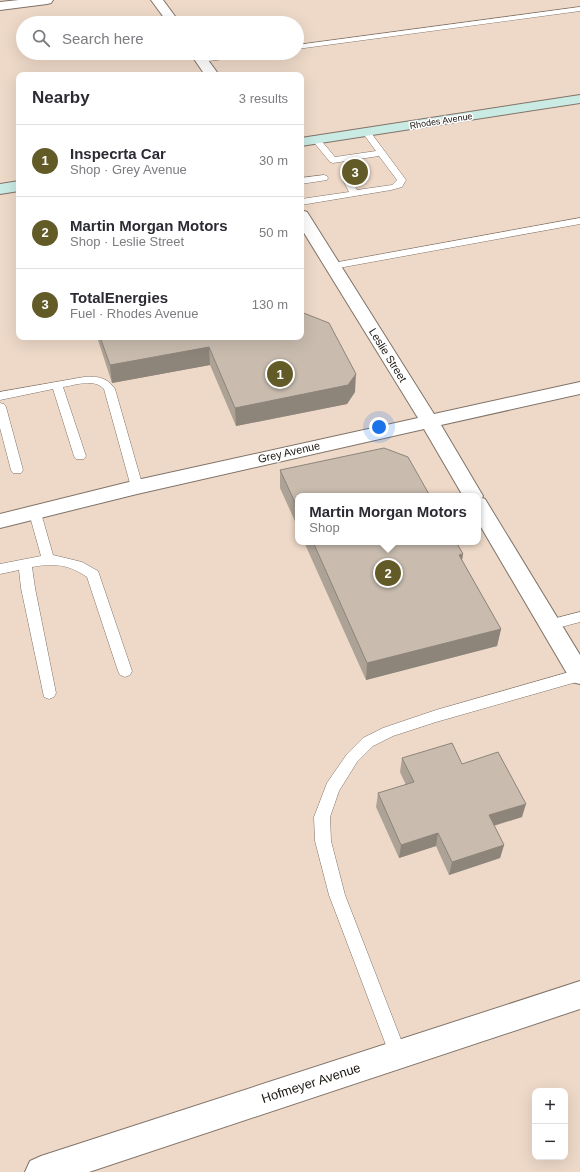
<!DOCTYPE html>
<meta charset="utf-8">
<style>
:root{--surface:#fff;--page:#f7f7f7;--text:#2b2b33;--muted:#7c7c81;--line:#e1e1e2;--accent:#625b28}
body{margin:0;font-family:Arial,sans-serif;background:var(--page);color:var(--text)}
.controls{position:absolute;right:12px;bottom:12px;display:grid;overflow:hidden;border-radius:8px;box-shadow:0 4px 16px #0002}
.controls button{width:36px;height:36px;display:grid;place-items:center;padding:0;border:0;border-bottom:1px solid var(--line);background:var(--surface);color:var(--text);font:20px sans-serif}
.you{position:absolute;left:379px;top:427px;width:14px;height:14px;margin:-10px;border:3px solid #fff;border-radius:50%;background:#1a73e8;box-shadow:0 0 0 6px #1a73e833}
.badge{display:grid;place-items:center;width:26px;height:26px;border-radius:50%;background:var(--accent);color:#fff;font-size:13px;font-weight:700}
.pin{position:absolute;translate:-50% -50%;border:2px solid #fff;box-shadow:0 1px 4px #0006}
.popup{position:absolute;left:295px;top:493px;width:186px;height:52px;box-sizing:border-box;display:grid;place-content:center;border-radius:8px;background:var(--surface);filter:drop-shadow(0 1px 3px #0005);font-size:13px;white-space:nowrap;color:var(--muted)}
.popup b{font-size:15px;color:var(--text)}
.popup::after{content:'';position:absolute;left:50%;top:100%;margin-left:-8px;border:8px solid transparent;border-top-color:var(--surface)}
.list{margin:0;padding:0;list-style:none}
h2{display:flex;justify-content:space-between;align-items:center;height:52px;margin:0;padding:0 16px;font-size:17px}
h2 small{font-size:13px;font-weight:400;color:var(--muted)}
.list li{display:grid;grid-template-columns:26px 1fr auto;gap:12px;align-items:center;box-sizing:border-box;height:72px;padding:0 16px;border-top:1px solid var(--line)}
.list b{display:block;font-size:15px;white-space:nowrap}
.list p{margin:0;font-size:13px;white-space:nowrap;color:var(--muted)}
.list em{font-size:13px;font-style:normal;color:var(--muted)}
.icon{flex:none;width:22px;height:22px;fill:none;stroke:currentColor;stroke-width:2;stroke-linecap:round;stroke-linejoin:round}
.map{position:relative;flex:none;width:580px;height:1172px;overflow:hidden}
.search{position:absolute;background:var(--surface);box-shadow:0 4px 16px #0002;left:16px;top:16px;width:288px;height:44px;display:flex;align-items:center;gap:10px;box-sizing:border-box;padding:0 14px;border-radius:22px;color:var(--muted);font-size:15px}
.panel{position:absolute;background:var(--surface);box-shadow:0 4px 16px #0002;left:16px;top:72px;width:288px;height:268px;border-radius:8px}
.map>svg:first-child{display:block}
.built{fill:#eed9c8;fill-rule:evenodd}
.lines{fill:none;stroke-linecap:round;stroke-linejoin:round}
.lane-casing{stroke:#807368;stroke-width:1}
.street-casing{stroke:#807368;stroke-width:2}
.secondary-casing{stroke:#807368;stroke-width:2}
.lane{fill:#fff;fill-rule:evenodd}
.street{fill:#fff;fill-rule:evenodd}
.secondary{fill:#caeae4;fill-rule:evenodd}
.wall{fill:#ada296}
.shaded-wall{fill:#8d847a}
.building{fill:#c9bcaf;stroke:#8d847a}
.labels{text-anchor:middle;dominant-baseline:central;stroke-width:3;stroke-linejoin:round;paint-order:stroke}
.far-street-label{font-size:9px;fill:#1a1510;stroke:#fff}
.street-label{font-size:11px;fill:#1a1510;stroke:#fff}
.near-street-label{font-size:13px;fill:#1a1510;stroke:#fff}
</style>
<div class="map">
<svg width="580" height="1172" viewBox="0 0 580 1172">
<rect width="100%" height="100%" fill="#f3e5d9"/>
<path class="built" d="M 0,0 L 580,0 L 580,1172 L 0,1172 ZM 23,23 L 297,23 L 297,53 L 23,53 ZM 19,75 L 301,75 L 301,337 L 19,337 ZM 298,496 L 478,496 L 478,542 L 298,542 ZM 535,1091 L 565,1091 L 565,1157 L 535,1157 Z"/>
<g class="lines">
<defs>
<g id="lane">
<polygon points="580,7 580,11 297,49 297,45"/>
<polygon points="237,53 259,53 255,55 201,62 197,60 201,58"/>
<polygon points="366,129 369,130 406,180 402,187 391,190 301,205 301,199 349,192 343,180 347,177 350,178 357,190 392,185 397,180 379,156 333,163 330,162 312,140 316,137 319,138 335,157 376,151 362,132"/>
<polygon points="324,175 327,176 328,178 327,180 301,184 301,178"/>
<polygon points="580,218 580,224 333,269 328,266 333,263"/>
<path d="M 84,377 C 97,376 107,377 115,389 L 143,487 L 141,490 L 137,491 L 133,490 L 131,487 L 104,389 C 94,378 76,385 63,387 L 86,456 L 84,459 L 76,459 L 74,456 L 53,389 L 0,400 L 0,392 Z"/>
<polygon points="0,403 4,404 6,407 23,470 21,473 13,473 11,470 0,428"/>
<path d="M 35,509 L 39,510 L 41,513 L 53,555 L 82,562 L 98,571 L 132,671 L 130,675 L 125,677 L 120,675 L 118,671 L 87,577 C 68,564 54,563 32,567 L 35,588 L 56,693 L 54,697 L 49,699 L 44,697 L 21,588 L 19,570 L 0,574 L 0,564 L 41,556 L 29,513 L 31,510 Z"/>
<polygon points="580,612 580,622 550,630 545,629 543,625 545,621"/>
<polygon points="580,669 580,681 436,722 393,736 373,746 357,762 339,791 330,817 331,841 345,895 407,1055 404,1061 398,1064 392,1061 329,895 315,841 314,817 327,783 347,754 363,738 383,728 436,710"/>
</g>
<g id="street">
<polygon points="19,0 53,0 51,3 47,4 0,10 0,2"/>
<polygon points="151,0 163,0 180,23 168,23"/>
<polygon points="190,53 203,53 219,75 205,75"/>
<polygon points="301,210 307,212 309,215 434,414 580,382 580,394 441,425 483,496 482,498 485,499 580,655 580,684 572,682 478,522 478,496 463,496 424,429 137,494 0,528 0,514 137,480 418,418 301,228"/>
<polygon points="580,981 580,1009 89,1172 25,1172 30,1161 41,1156"/>
</g>
<g id="secondary">
<polygon points="580,95 580,103 301,146 301,138"/>
<polygon points="19,181 19,191 0,194 0,184"/>
</g>
</defs>
<use href="#lane" class="lane-casing"/>
<use href="#street" class="street-casing"/>
<use href="#secondary" class="secondary-casing"/>
<use href="#lane" class="lane"/>
<use href="#street" class="street"/>
<use href="#secondary" class="secondary"/>
</g>
<g class="wall">
<polygon points="97,337 301,337 355,392 347,404 236,426 210,365 112,383"/>
<polygon points="280,470 298,496 298,528 280,488"/>
<polygon points="304,542 456,542 463,554 462,560 501,629 497,646 366,680"/>
<polygon points="402,758 462,764 522,817 494,826 504,845 500,858 449,875 436,846 399,858 376,807 378,793 406,785 400,772"/>
</g>
<g class="shaded-wall">
<polygon points="209,347 210,365 112,383 110,365"/>
<polygon points="356,374 355,392 347,404 236,426 235,408"/>
<polygon points="463,554 460,572 459,555"/>
<polygon points="501,629 497,646 366,680 367,663"/>
<polygon points="526,804 522,817 485,828 489,815"/>
<polygon points="438,833 436,846 399,858 401,845"/>
<polygon points="504,845 500,858 449,875 452,862"/>
</g>
<g class="building">
<polygon points="301,312 329,323 356,374 348,385 235,408 209,347 110,365 100,337 301,337"/>
<polygon points="384,448 408,457 430,496 298,496 298,509 280,470"/>
<polygon points="313,542 456,542 463,554 459,555 501,629 367,663"/>
<polygon points="452,743 462,764 498,752 526,804 489,815 504,845 452,862 438,833 401,845 378,793 414,782 402,758"/>
</g>
<g class="labels">
<g class="far-street-label">
<text transform="translate(441 121) rotate(-9)">Rhodes Avenue</text>
</g>
<g class="street-label">
<text transform="translate(388 355) rotate(58)">Leslie Street</text>
<text transform="translate(289 452) rotate(-13)">Grey Avenue</text>
</g>
<g class="near-street-label">
<text transform="translate(311 1083) rotate(-18)">Hofmeyer Avenue</text>
</g>
</g>
</svg>
<div class="controls">
<button>+</button>
<button>−</button>
</div>
<div class="you"></div>
<div class="pin badge" style="left:280px;top:374px">1</div>
<div class="pin badge" style="left:388px;top:573px">2</div>
<div class="popup"><b>Martin Morgan Motors</b>Shop</div>
<div class="pin badge" style="left:355px;top:172px">3</div>
<div class="search"><svg class="icon" aria-label="search" viewBox="0 0 24 24"><circle cx="10" cy="10" r="6"/><path d="M15 15l6 6"/></svg>Search here</div>
<section class="panel">
<h2>Nearby<small>3 results</small></h2>
<ul class="list">
<li><span class="badge">1</span><div><b>Inspecrta Car</b><p>Shop · Grey Avenue</p></div><em>30 m</em></li>
<li><span class="badge">2</span><div><b>Martin Morgan Motors</b><p>Shop · Leslie Street</p></div><em>50 m</em></li>
<li><span class="badge">3</span><div><b>TotalEnergies</b><p>Fuel · Rhodes Avenue</p></div><em>130 m</em></li>
</ul>
</section>
</div>
